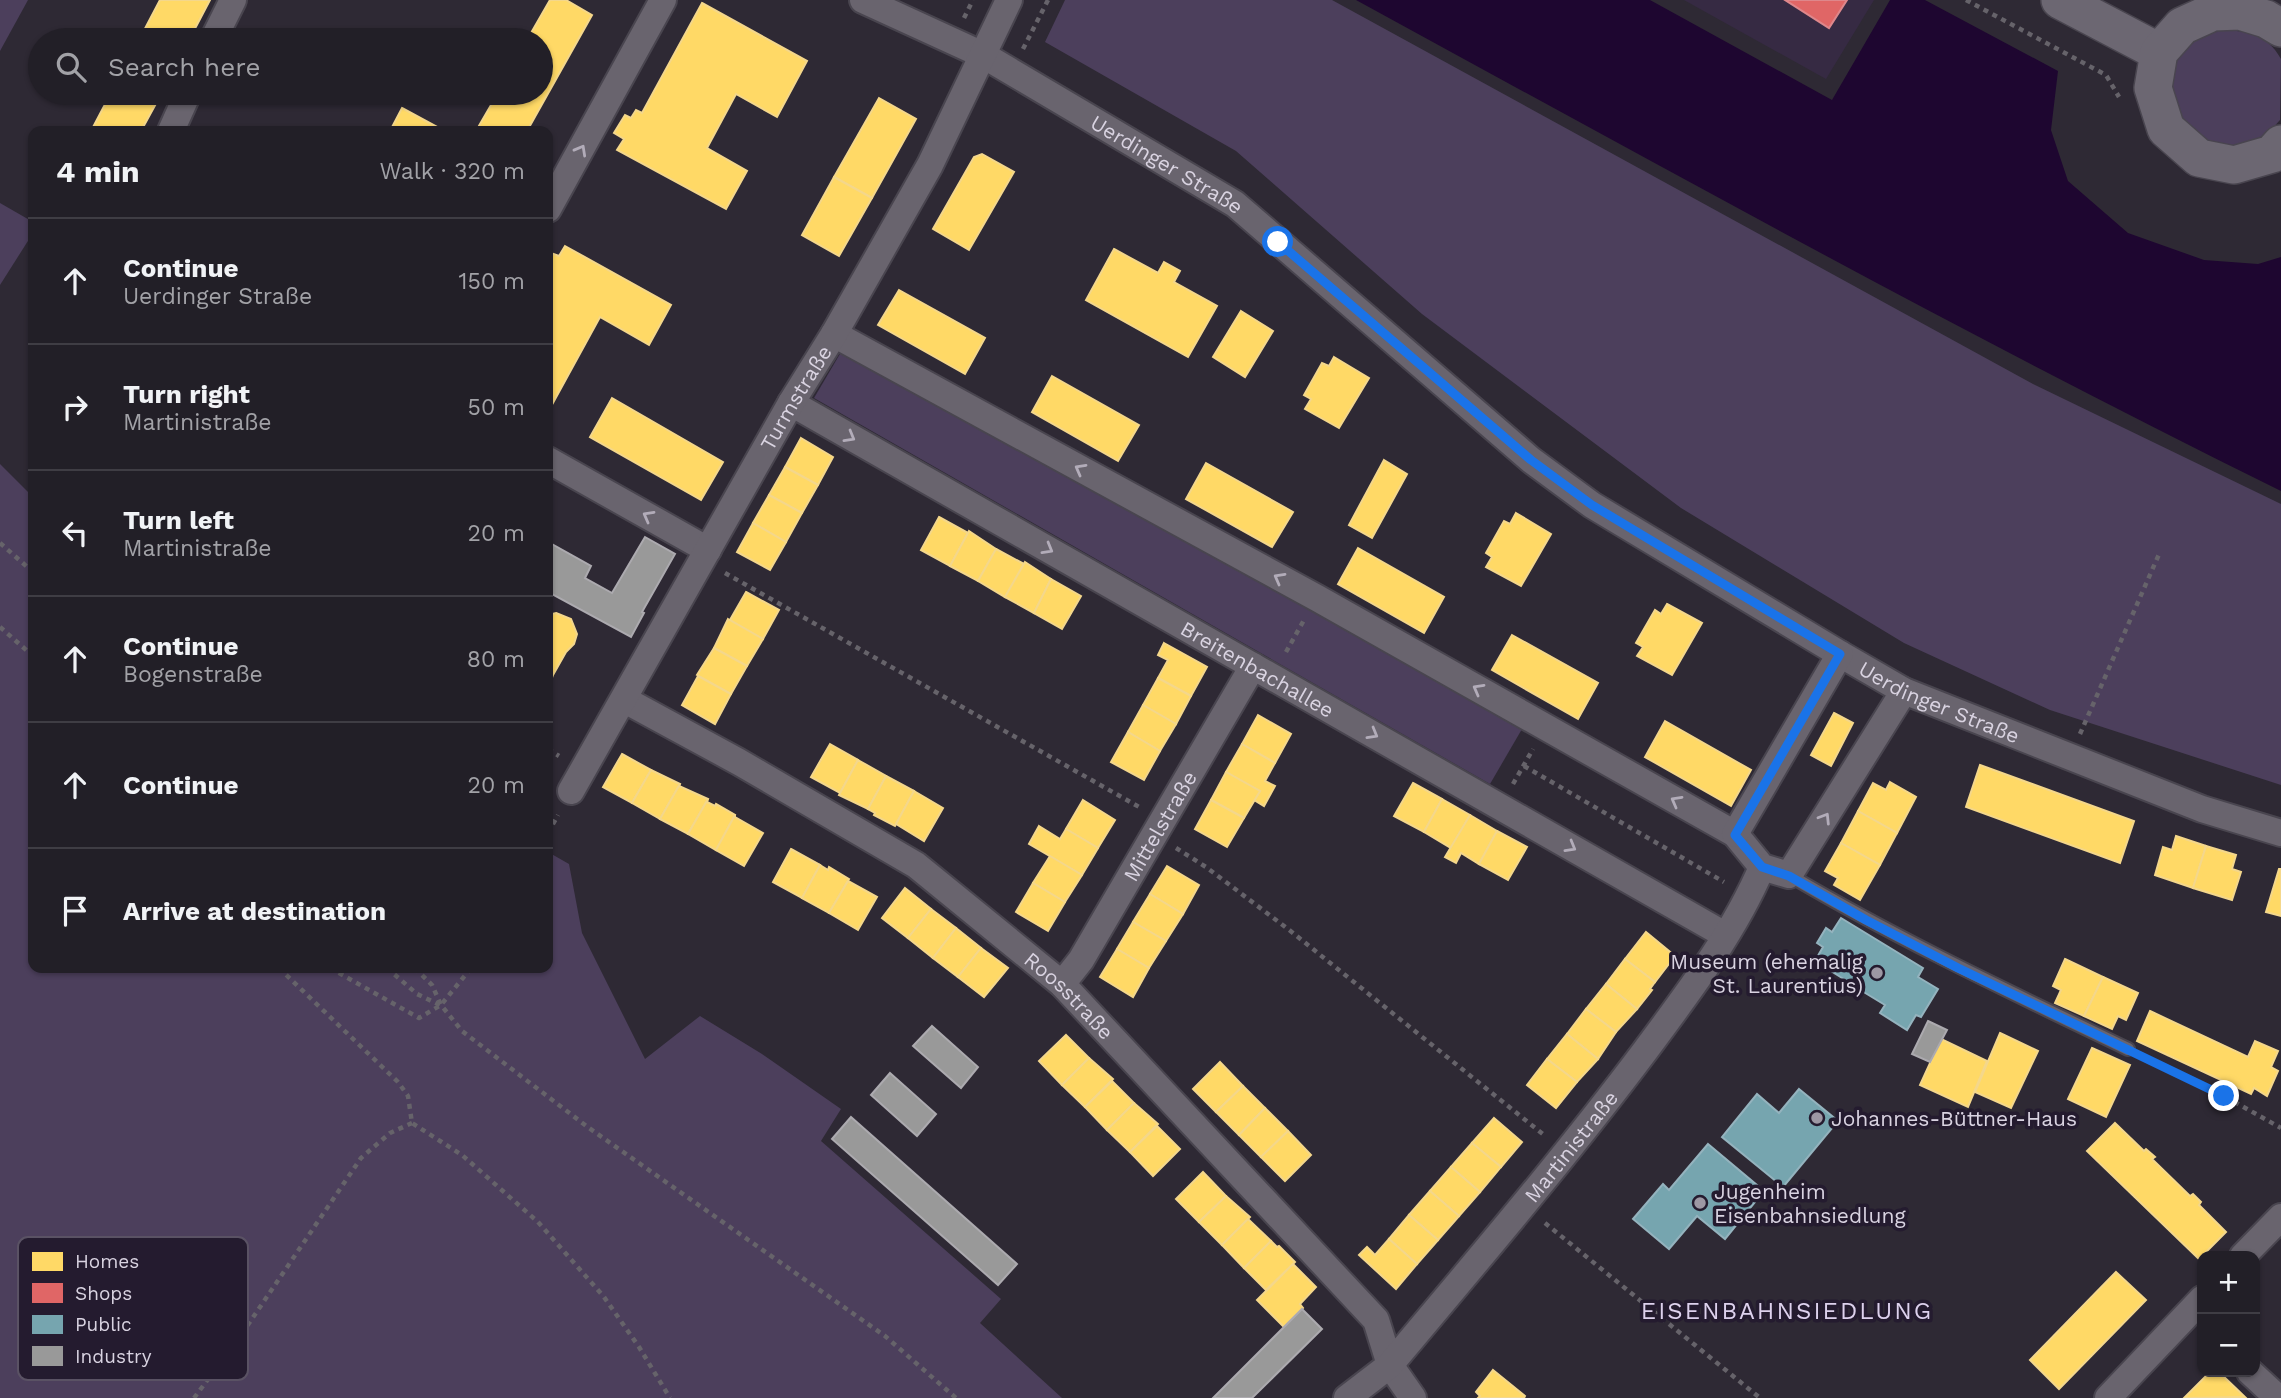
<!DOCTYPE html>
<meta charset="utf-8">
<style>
:root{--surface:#221f27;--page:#2a272f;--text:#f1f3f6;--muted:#a2a2a7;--line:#3f3d44}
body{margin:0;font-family:"Work Sans",sans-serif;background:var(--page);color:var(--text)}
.controls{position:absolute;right:21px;bottom:21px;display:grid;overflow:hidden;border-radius:14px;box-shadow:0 2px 5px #0004}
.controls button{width:63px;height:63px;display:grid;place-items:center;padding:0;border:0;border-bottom:2px solid var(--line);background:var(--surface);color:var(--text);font:35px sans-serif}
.stop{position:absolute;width:21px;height:21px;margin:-16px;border:5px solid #1a73e8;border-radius:50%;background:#fff}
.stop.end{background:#1a73e8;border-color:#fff;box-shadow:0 2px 7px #0008}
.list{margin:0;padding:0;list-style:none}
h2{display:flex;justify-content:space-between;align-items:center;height:91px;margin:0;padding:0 28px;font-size:30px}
h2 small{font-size:23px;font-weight:400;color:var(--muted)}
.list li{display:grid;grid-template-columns:46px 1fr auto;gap:21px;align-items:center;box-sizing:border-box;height:126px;padding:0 28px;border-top:2px solid var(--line)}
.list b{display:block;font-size:26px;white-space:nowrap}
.list p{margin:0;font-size:23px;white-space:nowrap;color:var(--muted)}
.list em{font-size:23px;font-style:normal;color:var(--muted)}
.icon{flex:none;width:38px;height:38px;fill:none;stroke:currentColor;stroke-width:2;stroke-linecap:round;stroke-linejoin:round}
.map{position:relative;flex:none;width:2281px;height:1398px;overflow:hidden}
.search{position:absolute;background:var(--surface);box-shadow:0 2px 5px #0004;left:28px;top:28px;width:525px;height:77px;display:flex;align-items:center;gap:18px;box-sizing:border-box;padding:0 24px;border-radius:38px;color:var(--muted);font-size:26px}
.panel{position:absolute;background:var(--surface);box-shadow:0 2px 5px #0004;left:28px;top:126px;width:525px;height:847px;border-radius:14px}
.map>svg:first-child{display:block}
.built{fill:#362a43}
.green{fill:#4c3f5c}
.water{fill:#1e0630}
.homes{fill:#ffd966;stroke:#f4d78b;stroke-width:2}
.shops{fill:#e06666;stroke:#de878b;stroke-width:2}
.public{fill:#76a5af;stroke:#94b3be;stroke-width:2}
.industry{fill:#999;stroke:#acaaaf;stroke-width:2}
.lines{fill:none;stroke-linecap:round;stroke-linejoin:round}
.lane-casing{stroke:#49454f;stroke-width:16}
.street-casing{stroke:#49454f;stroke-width:30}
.secondary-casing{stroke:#49454f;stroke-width:40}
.path{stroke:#66636a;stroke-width:4.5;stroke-dasharray:5 5;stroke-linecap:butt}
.lane{stroke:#69646e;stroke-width:12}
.street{stroke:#69646e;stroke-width:26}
.secondary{stroke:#6c6772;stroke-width:37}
.oneway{stroke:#b2acb9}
.route{stroke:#1a73e8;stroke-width:9}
.poi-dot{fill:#9d98a4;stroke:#241b2f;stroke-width:2.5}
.labels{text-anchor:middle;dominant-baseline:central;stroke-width:7;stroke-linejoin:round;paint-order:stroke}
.street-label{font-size:21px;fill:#d9d3e1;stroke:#241b2f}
.poi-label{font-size:21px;fill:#d9d3e1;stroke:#241b2f;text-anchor:start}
.quarter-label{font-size:24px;letter-spacing:2px;fill:#ddd1ed;stroke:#241b2f}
.key{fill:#241b2f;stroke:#5a5264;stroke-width:2}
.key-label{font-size:19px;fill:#d9d3e1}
</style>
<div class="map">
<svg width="2281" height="1398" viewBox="0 0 2281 1398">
<rect width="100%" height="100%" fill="#2e2934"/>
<polygon class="built" points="1684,0 1874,0 1826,79"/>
<g class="green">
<polygon points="0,0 28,0 0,51"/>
<polygon points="1065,0 1332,0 2033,384 2281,504 2281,785 2050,710 1904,643 1681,508 1422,314 1236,151 1045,42"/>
<path d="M 2217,30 C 2244,30 2267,33 2281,59 L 2280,120 C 2275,125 2271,132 2265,136 C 2201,182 2132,81 2197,38 C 2203,35 2211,32 2217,30 Z"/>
<polygon points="0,203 33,222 33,233 0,285"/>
<polygon points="844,347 1522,729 1490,784 814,398"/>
<polygon points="0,464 33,497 33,968 548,968 548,852 569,864 582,933 645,1059 700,1016 762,1054 841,1109 821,1141 1001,1299 980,1323 1062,1398 0,1398"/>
</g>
<path class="water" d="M 1356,0 L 1650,0 L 1832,100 L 1890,0 L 1925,0 L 2058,71 L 2051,130 L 2068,181 L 2128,233 L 2204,260 L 2258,264 L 2281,257 L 2281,491 C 1968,337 1662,167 1356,0 Z"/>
<g class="homes">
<polygon points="160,0 210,0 189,40 139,40"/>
<polygon points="550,0 566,0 592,15 527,131 476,131 498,93 541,93 541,40 527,40"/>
<polygon points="702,3 807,61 777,117 736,94 707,148 747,171 726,209 617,150 624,139 614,133 625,115 631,118 636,110 642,113"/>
<polygon points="111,93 145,93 158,100 141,131 91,131"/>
<polygon points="145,93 161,93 158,100"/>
<polygon points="879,98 916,119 872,198 834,177"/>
<polygon points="402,108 441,129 439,131 390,131"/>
<polygon points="982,154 1014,172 969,250 933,229 974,157"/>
<polygon points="834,177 872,198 839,256 802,235"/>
<polygon points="565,246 671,305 649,345 600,317 548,412 548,252 559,256"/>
<polygon points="1114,249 1158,273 1164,262 1180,271 1174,282 1217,306 1188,357 1086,300"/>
<polygon points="899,290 985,338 965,374 878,325"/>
<polygon points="1241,311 1273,331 1245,377 1213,357"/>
<polygon points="1334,357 1369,378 1339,428 1305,409 1311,399 1304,395 1322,363 1329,366"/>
<polygon points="1052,376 1139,425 1118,461 1032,412"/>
<polygon points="612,398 723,462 701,500 590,437"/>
<polygon points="801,438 833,457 818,485 785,467"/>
<polygon points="1384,460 1407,474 1372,538 1349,525"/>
<polygon points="1206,463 1293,512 1272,547 1186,499"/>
<polygon points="785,467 818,485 802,513 769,495"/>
<polygon points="769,495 802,513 786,542 753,523"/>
<polygon points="1516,513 1551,534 1521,586 1486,567 1492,557 1486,553 1504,521 1510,524"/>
<polygon points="939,517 968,533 950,566 921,550"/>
<polygon points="753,523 786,542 770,570 737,552"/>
<polygon points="969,531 996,549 978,581 950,566"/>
<polygon points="1358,548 1444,597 1424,633 1338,584"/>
<polygon points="996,549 1024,564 1005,597 978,581"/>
<polygon points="1025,562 1051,579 1034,613 1005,597"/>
<polygon points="1051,579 1081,596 1062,629 1034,613"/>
<polygon points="746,592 779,610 763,639 730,620"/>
<polygon points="1667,604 1702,623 1672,675 1637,656 1643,647 1636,643 1655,610 1661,614"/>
<polygon points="556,613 571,619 577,634 574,644 566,652 553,675 548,689 548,615"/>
<polygon points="728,619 763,639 747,666 714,648"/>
<polygon points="1512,635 1598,683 1578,719 1492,670"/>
<polygon points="1164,643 1207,667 1191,696 1158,678 1168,660 1158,655"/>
<polygon points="714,648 747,666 731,694 697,675"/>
<polygon points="698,676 731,694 715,724 682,705"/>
<polygon points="1158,678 1191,696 1176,724 1143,705"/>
<polygon points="1143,705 1176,724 1160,751 1128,732"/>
<polygon points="1834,713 1853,723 1831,766 1811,755"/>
<polygon points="1258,715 1291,734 1275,763 1242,744"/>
<polygon points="1665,721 1751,770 1731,806 1645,757"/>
<polygon points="1128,732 1160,751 1144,780 1111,762"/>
<polygon points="830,744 858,760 840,793 811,777"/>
<polygon points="1242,744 1275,763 1265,781 1275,786 1264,806 1254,800 1260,791 1226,772"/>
<polygon points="622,754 651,770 632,803 603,787"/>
<polygon points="858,760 886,776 868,809 839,795"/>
<polygon points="1980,765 2134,821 2120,863 1966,807"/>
<polygon points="651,770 680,784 660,819 632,803"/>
<polygon points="1226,772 1260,791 1244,818 1211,800"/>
<polygon points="886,776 914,791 895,826 874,815 875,813 868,809"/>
<polygon points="1890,782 1916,797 1897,833 1858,811 1873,783 1886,790"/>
<polygon points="1413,783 1442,799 1424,832 1394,816"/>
<polygon points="680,784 679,786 708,799 688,834 660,819"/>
<polygon points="914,791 943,808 924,841 896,824"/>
<polygon points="708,799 707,802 715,806 716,804 735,815 716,850 688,834"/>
<polygon points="1442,799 1470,815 1451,848 1424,832"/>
<polygon points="1083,800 1115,820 1098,848 1066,829"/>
<polygon points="1211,800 1244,818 1227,847 1195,829"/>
<polygon points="1858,811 1897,833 1880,865 1841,843"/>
<polygon points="735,815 735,817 763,833 744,866 716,850"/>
<polygon points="1470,815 1497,831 1479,864 1461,853 1456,863 1445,857"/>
<polygon points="1039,826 1060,839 1066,829 1098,848 1082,875 1029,844"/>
<polygon points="1497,831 1527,847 1508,880 1479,864"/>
<polygon points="2176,836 2206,846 2193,888 2155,875 2163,847 2172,850"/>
<polygon points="1841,843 1880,865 1860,900 1834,885 1838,878 1825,871"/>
<polygon points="2206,846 2236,855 2232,869 2241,872 2232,900 2193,888"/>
<polygon points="791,849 820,865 802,898 773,882"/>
<polygon points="1050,856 1082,875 1065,902 1033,883"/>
<polygon points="820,865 828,870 829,867 849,879 829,913 802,898"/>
<polygon points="1167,866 1199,885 1183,914 1150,894"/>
<polygon points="2279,869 2281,869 2281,916 2266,912"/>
<polygon points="848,881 877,897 858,930 829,913"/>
<polygon points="1033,883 1065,902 1048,931 1016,912"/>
<polygon points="905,888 931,909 908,938 882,918"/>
<polygon points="1150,894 1183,914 1166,941 1133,922"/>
<polygon points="931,909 956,928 933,958 908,938"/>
<polygon points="1133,922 1166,941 1149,968 1117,949"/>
<polygon points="956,928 981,948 958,977 933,958"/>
<polygon points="1646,932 1675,956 1655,982 1625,959"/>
<polygon points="981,948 1008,968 984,997 958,977"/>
<polygon points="1117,949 1149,968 1133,997 1100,977"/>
<polygon points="1625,959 1655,982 1650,989 1652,990 1637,1009 1606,984"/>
<polygon points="2065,959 2103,977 2084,1016 2055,1003 2061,990 2053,986"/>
<polygon points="2103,977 2138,993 2126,1020 2118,1016 2112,1029 2084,1016"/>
<polygon points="1606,984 1637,1009 1616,1032 1586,1009"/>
<polygon points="1586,1009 1616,1032 1598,1059 1567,1034"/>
<polygon points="2150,1011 2248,1057 2255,1041 2278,1051 2271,1067 2278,1071 2267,1096 2254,1088 2251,1094 2137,1041"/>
<polygon points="2000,1033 2038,1051 2011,1108 1975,1092"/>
<polygon points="1567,1034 1598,1059 1577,1082 1547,1059"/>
<polygon points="1066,1035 1089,1058 1062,1085 1039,1061"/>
<polygon points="1941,1039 1987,1061 1968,1107 1920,1085"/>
<polygon points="2092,1048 2130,1065 2106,1117 2068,1099"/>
<polygon points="1089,1058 1113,1079 1085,1107 1062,1085"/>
<polygon points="1547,1059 1577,1082 1556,1108 1527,1085"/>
<polygon points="1220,1062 1243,1086 1216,1112 1193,1089"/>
<polygon points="1112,1081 1134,1103 1107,1130 1085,1107"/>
<polygon points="1243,1086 1265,1108 1239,1135 1216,1112"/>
<polygon points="1134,1103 1158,1124 1130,1152 1107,1130"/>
<polygon points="1265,1108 1288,1131 1261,1157 1239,1135"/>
<polygon points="1494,1118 1522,1142 1501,1167 1472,1143"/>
<polygon points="2115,1123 2144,1151 2146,1149 2155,1157 2152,1159 2190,1196 2193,1194 2201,1202 2199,1205 2226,1232 2199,1259 2087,1151"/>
<polygon points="1157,1126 1180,1149 1153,1176 1130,1152"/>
<polygon points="1288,1131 1311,1155 1285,1181 1261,1157"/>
<polygon points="1472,1143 1501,1167 1480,1192 1451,1167"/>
<polygon points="1451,1167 1480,1192 1459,1216 1430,1191"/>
<polygon points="1203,1172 1226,1196 1199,1222 1176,1199"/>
<polygon points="1430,1191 1459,1216 1438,1240 1409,1215"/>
<polygon points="1226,1196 1250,1217 1222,1245 1199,1222"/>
<polygon points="1409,1215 1438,1240 1417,1264 1389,1239"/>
<polygon points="1248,1219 1271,1241 1244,1268 1222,1245"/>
<polygon points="1389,1239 1417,1264 1396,1289 1359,1255 1367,1247 1375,1255"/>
<polygon points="1271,1241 1277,1247 1279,1246 1295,1262 1266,1290 1244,1268"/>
<polygon points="1293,1264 1316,1287 1300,1304 1303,1308 1284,1327 1257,1300"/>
<polygon points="2116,1272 2146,1300 2059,1389 2030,1360"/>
<polygon points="1493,1370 1525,1396 1524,1398 1478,1398 1480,1396 1476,1392"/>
<polygon points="2210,1372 2219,1372 2245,1397 2184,1398"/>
</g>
<polygon class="shops" points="1785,0 1847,0 1829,28"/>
<g class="public">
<polygon points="1841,918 1923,968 1918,977 1938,989 1921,1017 1916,1015 1907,1030 1880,1013 1885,1005 1862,991 1860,994 1848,987 1850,983 1815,961 1823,947 1817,943 1826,928 1832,932"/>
<polygon points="1799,1089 1838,1121 1783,1187 1722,1137 1757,1094 1779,1113"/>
<polygon points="1708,1144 1764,1191 1725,1239 1697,1216 1669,1249 1633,1219 1663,1184 1669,1190"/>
</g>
<g class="industry">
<polygon points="645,537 675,554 642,612 644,613 631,637 548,592 548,542 591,566 585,578 612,593"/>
<polygon points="1928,1021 1947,1030 1930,1062 1912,1054"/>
<polygon points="932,1026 978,1067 961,1088 913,1046"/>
<polygon points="890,1073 936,1114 917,1136 871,1095"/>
<polygon points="851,1117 1017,1264 998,1285 832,1139"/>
<polygon points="1302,1309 1322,1329 1252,1398 1213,1398"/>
</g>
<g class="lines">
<defs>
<path id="lane" d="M 1789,875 C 1899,940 2014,994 2128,1049"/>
<g id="street">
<path id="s1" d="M 863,0 L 983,55 L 1235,204 L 1531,460 L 1592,505 L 1840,654 L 1904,691 L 2202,809 L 2281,833"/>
<polyline points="213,40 233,0"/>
<polyline points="171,131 188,93"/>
<polyline points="548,209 663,0"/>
<polyline points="834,334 1317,598 1735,834 1762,867 1789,875 1904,691"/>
<path id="s2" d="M 791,403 L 1725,935"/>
<polyline points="548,460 708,550"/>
<path id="s3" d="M 625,700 L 739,762 L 916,865 L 1062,984 L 1376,1320 L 1390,1365 L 1413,1398"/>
<path id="s4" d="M 571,791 L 791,403 L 834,334 L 930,165 L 1009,0"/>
<polyline points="1735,834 1840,654"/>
<path id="s5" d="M 1062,984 L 1081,960 L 1253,666"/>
<polyline points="2243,1256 2281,1217"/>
<polyline points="2250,1372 2278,1398"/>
<path id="s6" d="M 1347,1398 L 1390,1365 C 1476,1262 1564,1159 1645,1051 C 1688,993 1734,933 1762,867"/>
<polyline points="2108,1398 2202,1299"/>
</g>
<g id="secondary">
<polyline points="2060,0 2159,52"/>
<polyline points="2281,28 2266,19 2240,11 2213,12 2182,26 2159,52 2153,88 2166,129 2199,158 2234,165 2272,154 2281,144"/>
</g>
</defs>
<use href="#lane" class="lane-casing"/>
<use href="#street" class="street-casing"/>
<use href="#secondary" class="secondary-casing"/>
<g class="path">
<polyline points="1966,0 2106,75 2119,97"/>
<polyline points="964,18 973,0"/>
<polyline points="1023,49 1048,0"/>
<polyline points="0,543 33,572"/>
<polyline points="725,573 1141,808"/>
<polyline points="0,627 33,656"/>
<polyline points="1286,652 1304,620"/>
<polyline points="2080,734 2160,552"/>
<polyline points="548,749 559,756"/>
<polyline points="1524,766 1724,882"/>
<polyline points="1513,784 1533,749"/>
<polyline points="548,833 558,815"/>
<polyline points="1176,848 1206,867 1288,929 1544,1135"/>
<polyline points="279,968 398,1082 408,1096 412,1123 462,1155 538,1222 604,1297 639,1347 670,1398"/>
<polyline points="330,968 419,1018 441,1005 471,968"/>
<polyline points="387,968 417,994 440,1005"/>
<polyline points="415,968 432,985 441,1005 462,1031 589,1128 885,1336 956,1398"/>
<polyline points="2145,1057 2224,1096 2281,1128"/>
<polyline points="1545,1223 1760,1398"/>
<polyline points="194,1398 239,1338 361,1158 390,1133 412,1123"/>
</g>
<use href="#lane" class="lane"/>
<use href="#street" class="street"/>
<use href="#secondary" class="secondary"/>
</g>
<defs><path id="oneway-chevron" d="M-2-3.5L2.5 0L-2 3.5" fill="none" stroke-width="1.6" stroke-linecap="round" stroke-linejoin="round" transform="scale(1.75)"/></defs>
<g class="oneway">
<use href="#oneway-chevron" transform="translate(581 150) rotate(-61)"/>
<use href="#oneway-chevron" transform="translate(850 437) rotate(30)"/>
<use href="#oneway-chevron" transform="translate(1080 469) rotate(-151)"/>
<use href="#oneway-chevron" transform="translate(648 516) rotate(-151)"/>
<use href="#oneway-chevron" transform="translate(1048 549) rotate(30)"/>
<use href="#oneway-chevron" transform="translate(1279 578) rotate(-151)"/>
<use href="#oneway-chevron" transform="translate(1478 689) rotate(-151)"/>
<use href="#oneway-chevron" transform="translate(1373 734) rotate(30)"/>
<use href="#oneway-chevron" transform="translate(1676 801) rotate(-151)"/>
<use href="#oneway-chevron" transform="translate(1825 818) rotate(-58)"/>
<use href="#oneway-chevron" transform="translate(1571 847) rotate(30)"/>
</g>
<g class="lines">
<polyline class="route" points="1278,242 1531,460 1592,505 1840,654 1735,835 1762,867 1789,876 1866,920 1958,968 2224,1096"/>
</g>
<g class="poi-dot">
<circle cx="1877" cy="973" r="7"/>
<circle cx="1817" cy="1118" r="7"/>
<circle cx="1700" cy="1203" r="7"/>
</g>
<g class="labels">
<g class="street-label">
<text stroke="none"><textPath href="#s1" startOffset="346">Uerdinger Straße</textPath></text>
<text stroke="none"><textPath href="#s4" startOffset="453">Turmstraße</textPath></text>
<text stroke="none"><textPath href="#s2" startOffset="537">Breitenbachallee</textPath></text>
<text stroke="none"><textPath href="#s1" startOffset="1292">Uerdinger Straße</textPath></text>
<text stroke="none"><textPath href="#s5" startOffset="186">Mittelstraße</textPath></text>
<text stroke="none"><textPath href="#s3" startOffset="536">Roosstraße</textPath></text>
<text stroke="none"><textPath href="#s6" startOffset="338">Martinistraße</textPath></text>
</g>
<g class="poi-label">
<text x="1863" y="961" text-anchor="end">Museum (ehemalig<tspan x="1863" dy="24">St. Laurentius)</tspan></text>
<text x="1831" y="1118">Johannes-Büttner-Haus</text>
<text x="1714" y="1191">Jugenheim<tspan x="1714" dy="24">Eisenbahnsiedlung</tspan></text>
</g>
<g class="quarter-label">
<text x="1787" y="1311">EISENBAHNSIEDLUNG</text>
</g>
</g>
<rect x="18" y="1237" width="230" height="143" rx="10" class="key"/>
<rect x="32" y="1252" width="31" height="19" fill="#ffd966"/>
<rect x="32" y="1283" width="31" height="20" fill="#e06666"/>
<rect x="32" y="1315" width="31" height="19" fill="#76a5af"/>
<rect x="32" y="1346" width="31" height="20" fill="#999"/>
<g class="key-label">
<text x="75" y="1268">Homes</text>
<text x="75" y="1300">Shops</text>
<text x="75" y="1331">Public</text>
<text x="75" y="1363">Industry</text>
</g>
</svg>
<div class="controls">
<button>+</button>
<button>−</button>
</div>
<div class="stop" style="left:1278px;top:242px"></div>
<div class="stop end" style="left:2224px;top:1096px"></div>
<div class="search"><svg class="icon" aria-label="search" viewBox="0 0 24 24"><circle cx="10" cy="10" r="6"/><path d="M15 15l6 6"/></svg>Search here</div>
<section class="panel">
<h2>4 min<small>Walk · 320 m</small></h2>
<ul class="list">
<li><svg class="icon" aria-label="ahead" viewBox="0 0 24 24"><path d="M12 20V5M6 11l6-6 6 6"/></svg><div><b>Continue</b><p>Uerdinger Straße</p></div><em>150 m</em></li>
<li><svg class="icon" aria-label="right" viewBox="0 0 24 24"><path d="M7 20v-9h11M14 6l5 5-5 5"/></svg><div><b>Turn right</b><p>Martinistraße</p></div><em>50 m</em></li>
<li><svg class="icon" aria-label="left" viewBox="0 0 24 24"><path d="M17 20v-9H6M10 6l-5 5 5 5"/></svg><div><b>Turn left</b><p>Martinistraße</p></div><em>20 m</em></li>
<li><svg class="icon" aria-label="ahead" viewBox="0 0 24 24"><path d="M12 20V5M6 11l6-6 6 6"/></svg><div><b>Continue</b><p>Bogenstraße</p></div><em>80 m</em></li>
<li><svg class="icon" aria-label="ahead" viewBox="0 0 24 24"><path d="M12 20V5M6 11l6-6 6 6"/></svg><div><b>Continue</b></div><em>20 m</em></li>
<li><svg class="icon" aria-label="arrive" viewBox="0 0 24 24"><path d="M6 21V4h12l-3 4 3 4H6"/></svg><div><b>Arrive at destination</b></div></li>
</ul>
</section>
</div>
